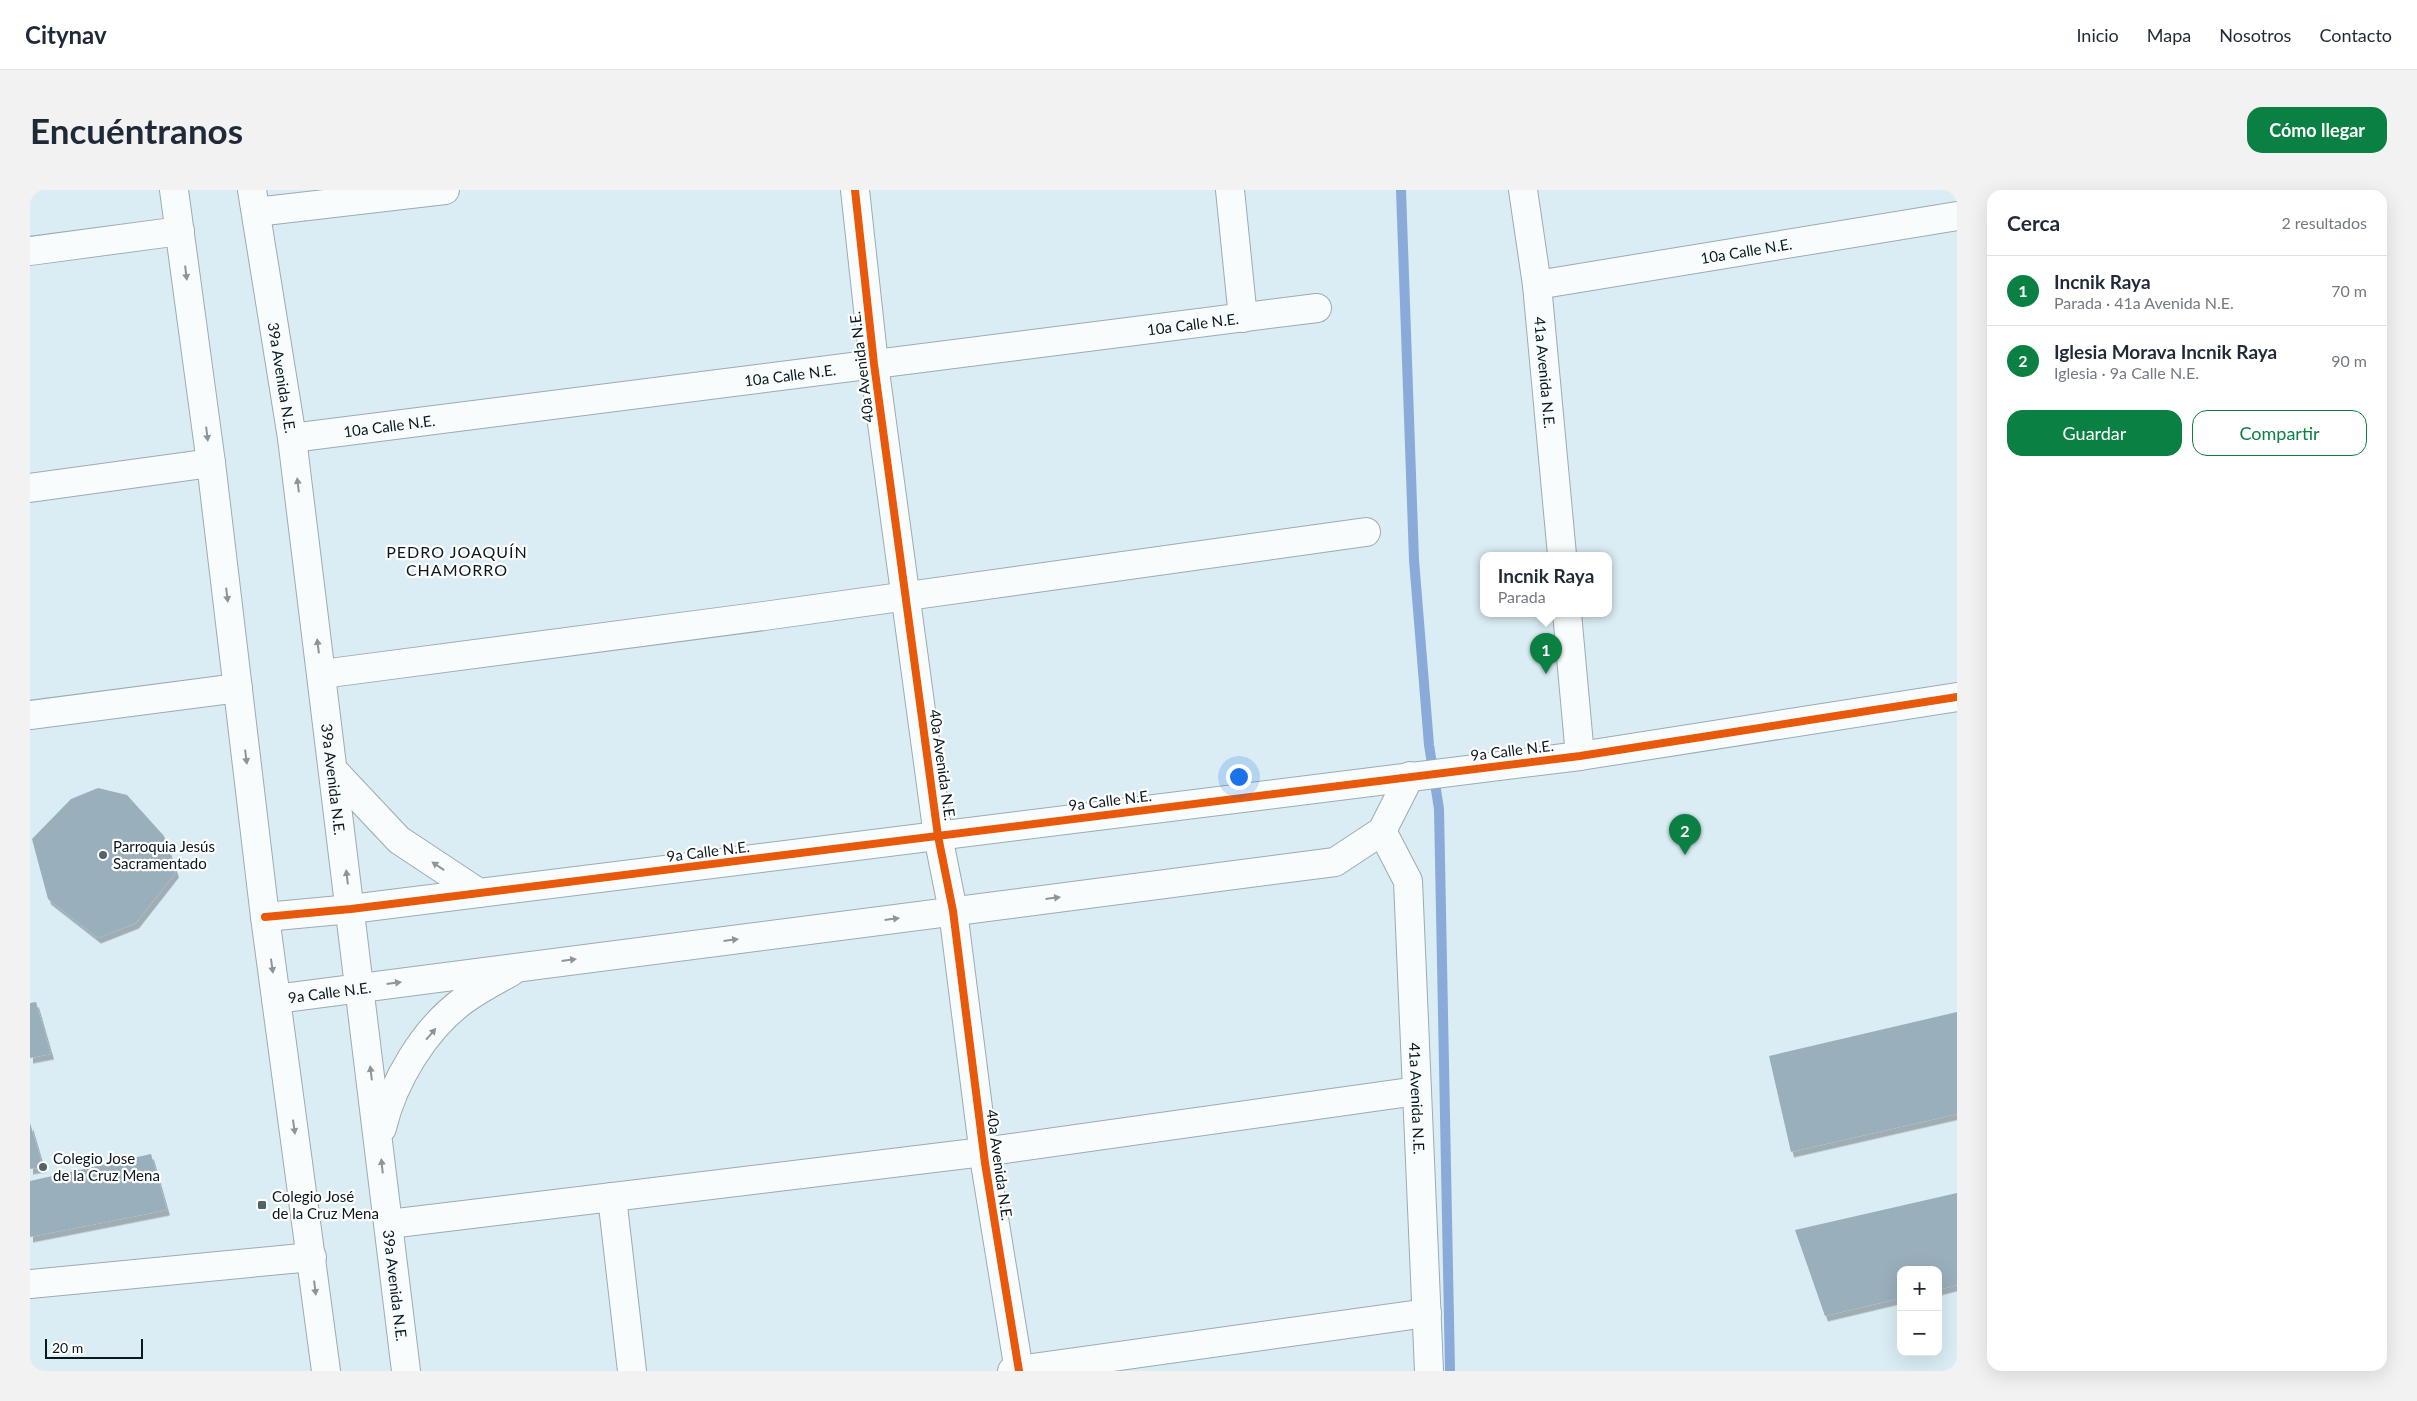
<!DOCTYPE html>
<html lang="es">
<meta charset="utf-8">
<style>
:root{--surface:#fff;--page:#f2f2f3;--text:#1f2937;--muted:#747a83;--line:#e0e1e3;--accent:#0b8043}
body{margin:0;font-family:Lato,sans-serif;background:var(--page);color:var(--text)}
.controls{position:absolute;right:15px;bottom:15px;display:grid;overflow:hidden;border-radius:10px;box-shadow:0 5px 20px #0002}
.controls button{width:45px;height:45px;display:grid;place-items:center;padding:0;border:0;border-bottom:1px solid var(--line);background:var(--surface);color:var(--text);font:25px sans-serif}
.scale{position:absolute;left:15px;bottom:12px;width:98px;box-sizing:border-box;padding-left:5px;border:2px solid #08181e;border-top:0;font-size:14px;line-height:18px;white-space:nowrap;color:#08181e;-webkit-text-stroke:4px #fff;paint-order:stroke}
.you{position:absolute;left:1208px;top:586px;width:18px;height:18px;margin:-12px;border:4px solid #fff;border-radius:50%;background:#1a73e8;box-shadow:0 0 0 8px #1a73e833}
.badge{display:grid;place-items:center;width:32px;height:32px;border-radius:50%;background:var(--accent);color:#fff;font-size:16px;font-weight:700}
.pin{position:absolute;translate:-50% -41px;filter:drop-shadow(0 1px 2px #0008)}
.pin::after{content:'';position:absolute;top:26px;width:18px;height:15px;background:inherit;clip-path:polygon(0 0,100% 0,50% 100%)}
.popup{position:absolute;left:1450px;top:362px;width:132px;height:65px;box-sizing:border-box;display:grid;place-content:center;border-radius:10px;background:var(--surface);filter:drop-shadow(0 1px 4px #0005);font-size:16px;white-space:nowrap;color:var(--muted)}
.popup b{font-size:19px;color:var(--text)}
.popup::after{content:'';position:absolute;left:50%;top:100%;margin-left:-10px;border:10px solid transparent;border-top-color:var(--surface)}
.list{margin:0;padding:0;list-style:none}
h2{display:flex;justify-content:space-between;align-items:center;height:65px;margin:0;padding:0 20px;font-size:21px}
h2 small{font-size:16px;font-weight:400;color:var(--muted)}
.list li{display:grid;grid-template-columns:32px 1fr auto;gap:15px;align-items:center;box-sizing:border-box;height:70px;padding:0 20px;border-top:1px solid var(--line)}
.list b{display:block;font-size:19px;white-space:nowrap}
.list p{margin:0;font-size:16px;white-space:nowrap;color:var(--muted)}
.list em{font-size:16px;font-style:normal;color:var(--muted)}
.actions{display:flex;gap:10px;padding:15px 20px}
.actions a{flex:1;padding:11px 0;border:1px solid var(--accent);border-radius:15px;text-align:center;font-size:18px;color:var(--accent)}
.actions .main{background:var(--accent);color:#fff}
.map{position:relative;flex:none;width:1927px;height:1181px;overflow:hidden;border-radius:15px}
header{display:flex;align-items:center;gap:30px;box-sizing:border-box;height:70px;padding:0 25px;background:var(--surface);border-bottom:1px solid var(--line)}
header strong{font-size:24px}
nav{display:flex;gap:28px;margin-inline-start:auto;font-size:18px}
.intro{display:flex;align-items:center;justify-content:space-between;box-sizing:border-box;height:120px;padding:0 30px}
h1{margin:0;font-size:35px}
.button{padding:12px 22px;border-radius:15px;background:var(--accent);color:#fff;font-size:18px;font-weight:700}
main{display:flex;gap:30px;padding:0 30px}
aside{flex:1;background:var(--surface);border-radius:15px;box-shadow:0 5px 20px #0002}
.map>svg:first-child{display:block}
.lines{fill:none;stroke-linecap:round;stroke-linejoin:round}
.stream{stroke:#8aaad9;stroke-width:10}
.building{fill:#99afbb;filter:url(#shadow)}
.minor-casing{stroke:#9babb1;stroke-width:30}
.minor{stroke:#f9fcfd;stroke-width:28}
.cycleway-casing{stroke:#fff;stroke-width:11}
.cycleway{stroke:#e8590c;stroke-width:8}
.oneway{fill:#8d9599}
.poi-dot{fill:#526369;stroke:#fff;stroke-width:2}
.labels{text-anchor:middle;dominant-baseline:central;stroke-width:4.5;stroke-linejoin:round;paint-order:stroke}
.street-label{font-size:15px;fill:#08181e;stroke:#fff}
.poi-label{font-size:15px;fill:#08181e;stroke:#fff;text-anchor:start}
.neighbourhood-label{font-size:16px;letter-spacing:1px;fill:#08181e;stroke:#fff}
</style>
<header>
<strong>Citynav</strong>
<nav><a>Inicio</a><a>Mapa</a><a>Nosotros</a><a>Contacto</a></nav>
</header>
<div class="intro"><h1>Encuéntranos</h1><a class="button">Cómo llegar</a></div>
<main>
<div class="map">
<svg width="1927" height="1181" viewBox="0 0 1927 1181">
<defs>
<filter id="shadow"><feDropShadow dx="3" dy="5.5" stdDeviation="0" flood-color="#0004"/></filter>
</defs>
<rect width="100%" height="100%" fill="#daedf4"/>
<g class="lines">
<polyline class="stream" points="1371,0 1384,370 1399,555 1409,619 1420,1181"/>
</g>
<g class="building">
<polygon points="68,598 97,605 134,646 146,682 106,733 68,748 18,709 2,649 41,609"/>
<polygon points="6,812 21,864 0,868 0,813"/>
<polygon points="1927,822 1927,924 1761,962 1739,866"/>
<polygon points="0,933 13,977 0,979"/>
<polygon points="121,964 137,1020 0,1047 0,991"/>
<polygon points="1927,1003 1927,1095 1908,1100 1908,1080 1871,1080 1871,1108 1795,1126 1765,1040"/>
</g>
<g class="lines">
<defs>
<g id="minor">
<polyline points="144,0 181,273 235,727 296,1181"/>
<path id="s1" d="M 222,0 L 262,248 L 376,1181"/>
<polyline points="825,0 844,174 908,646 923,721 955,973 989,1181"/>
<polyline points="1200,0 1213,128"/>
<path id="s2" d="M 1493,0 L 1507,95 L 1532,365"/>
<polyline points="226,22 415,0"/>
<polyline points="0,61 150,41"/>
<path id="s3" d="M 1507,95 L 1927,26"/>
<path id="s4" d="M 262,248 L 1287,118"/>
<polyline points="0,298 181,273"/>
<polyline points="1537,423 1550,566"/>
<polyline points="292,484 734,426 1336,342"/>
<polyline points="0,525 208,498"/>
<polyline points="304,581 369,650 449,703"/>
<path id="s5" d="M 1352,641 L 1378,691 L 1399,1181"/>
<polyline points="235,727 321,719 1550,566 1927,507"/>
<path id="s6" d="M 246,809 L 1305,672 L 1352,641 L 1380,586"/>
<path d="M 352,938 C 363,891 395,838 434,810 C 449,799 465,791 481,782"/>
<polyline points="582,1007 602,1181"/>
<polyline points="359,1034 953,962 1387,901"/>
<polyline points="0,1094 282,1067"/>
<polyline points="982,1181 1397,1123"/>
</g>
</defs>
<use href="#minor" class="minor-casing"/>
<use href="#minor" class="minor"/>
<defs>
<g id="cycleway">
<polyline points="825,0 844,174 908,646 923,721 955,973 989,1181"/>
<polyline points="235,727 321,719 1550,566 1927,507"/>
</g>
</defs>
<use href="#cycleway" class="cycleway-casing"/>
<use href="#cycleway" class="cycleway"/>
</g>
<defs><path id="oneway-solid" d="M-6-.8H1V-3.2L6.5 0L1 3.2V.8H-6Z" transform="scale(1.25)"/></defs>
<g class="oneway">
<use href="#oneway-solid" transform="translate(156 83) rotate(83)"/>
<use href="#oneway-solid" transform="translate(177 244) rotate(83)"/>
<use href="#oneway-solid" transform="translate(268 295) rotate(-97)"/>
<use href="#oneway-solid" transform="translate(197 405) rotate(83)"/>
<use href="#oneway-solid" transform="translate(288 456) rotate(-97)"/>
<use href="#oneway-solid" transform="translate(216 567) rotate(83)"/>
<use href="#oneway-solid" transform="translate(408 676) rotate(-146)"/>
<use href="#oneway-solid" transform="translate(317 687) rotate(-97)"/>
<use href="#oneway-solid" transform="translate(1023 708) rotate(-7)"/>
<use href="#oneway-solid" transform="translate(862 729) rotate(-7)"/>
<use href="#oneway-solid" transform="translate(701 750) rotate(-7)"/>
<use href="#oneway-solid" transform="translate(539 770) rotate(-7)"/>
<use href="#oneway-solid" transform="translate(242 776) rotate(82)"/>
<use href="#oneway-solid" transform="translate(364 793) rotate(-7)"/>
<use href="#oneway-solid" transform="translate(401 844) rotate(-49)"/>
<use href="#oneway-solid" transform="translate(341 883) rotate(-97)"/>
<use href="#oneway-solid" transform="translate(264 937) rotate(82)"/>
<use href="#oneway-solid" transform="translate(352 976) rotate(-96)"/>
<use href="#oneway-solid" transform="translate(285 1098) rotate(83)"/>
</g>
<g class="poi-dot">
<circle cx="73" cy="665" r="5"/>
<circle cx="13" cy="977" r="5"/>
<rect x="227" y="1010" width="10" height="10" rx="2.5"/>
</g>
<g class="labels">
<g class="street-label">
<text stroke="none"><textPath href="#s3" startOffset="212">10a Calle N.E.</textPath></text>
<text stroke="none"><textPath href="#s4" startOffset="908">10a Calle N.E.</textPath></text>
<text transform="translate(831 177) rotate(-97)">40a Avenida N.E.</text>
<text stroke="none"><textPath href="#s2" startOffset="184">41a Avenida N.E.</textPath></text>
<text stroke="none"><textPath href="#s4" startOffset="502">10a Calle N.E.</textPath></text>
<text stroke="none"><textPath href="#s1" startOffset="190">39a Avenida N.E.</textPath></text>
<text stroke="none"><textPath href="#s4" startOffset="98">10a Calle N.E.</textPath></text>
<text transform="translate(1482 560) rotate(-7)">9a Calle N.E.</text>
<text transform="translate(913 575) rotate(82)">40a Avenida N.E.</text>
<text stroke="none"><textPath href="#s1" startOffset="595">39a Avenida N.E.</textPath></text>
<text transform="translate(1080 610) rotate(-7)">9a Calle N.E.</text>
<text transform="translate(678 661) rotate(-7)">9a Calle N.E.</text>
<text stroke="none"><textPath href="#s6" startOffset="54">9a Calle N.E.</textPath></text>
<text stroke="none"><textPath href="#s5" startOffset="274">41a Avenida N.E.</textPath></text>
<text transform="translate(970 975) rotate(82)">40a Avenida N.E.</text>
<text stroke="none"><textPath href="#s1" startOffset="1105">39a Avenida N.E.</textPath></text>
</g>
<g class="poi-label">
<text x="83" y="656">Parroquia Jesús<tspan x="83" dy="17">Sacramentado</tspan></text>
<text x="23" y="968">Colegio Jose<tspan x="23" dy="17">de la Cruz Mena</tspan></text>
<text x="242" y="1006">Colegio José<tspan x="242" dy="17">de la Cruz Mena</tspan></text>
</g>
<g class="neighbourhood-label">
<text x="427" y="361">PEDRO JOAQUÍN<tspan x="427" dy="18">CHAMORRO</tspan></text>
</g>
</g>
</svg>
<div class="controls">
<button>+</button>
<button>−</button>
</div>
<div class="scale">20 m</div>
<div class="you"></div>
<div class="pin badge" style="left:1516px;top:484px">1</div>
<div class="popup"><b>Incnik Raya</b>Parada</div>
<div class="pin badge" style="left:1655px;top:665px">2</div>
</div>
<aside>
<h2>Cerca<small>2 resultados</small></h2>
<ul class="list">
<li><span class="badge">1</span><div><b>Incnik Raya</b><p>Parada · 41a Avenida N.E.</p></div><em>70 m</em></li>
<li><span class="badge">2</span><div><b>Iglesia Morava Incnik Raya</b><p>Iglesia · 9a Calle N.E.</p></div><em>90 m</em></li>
</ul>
<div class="actions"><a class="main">Guardar</a><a>Compartir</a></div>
</aside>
</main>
